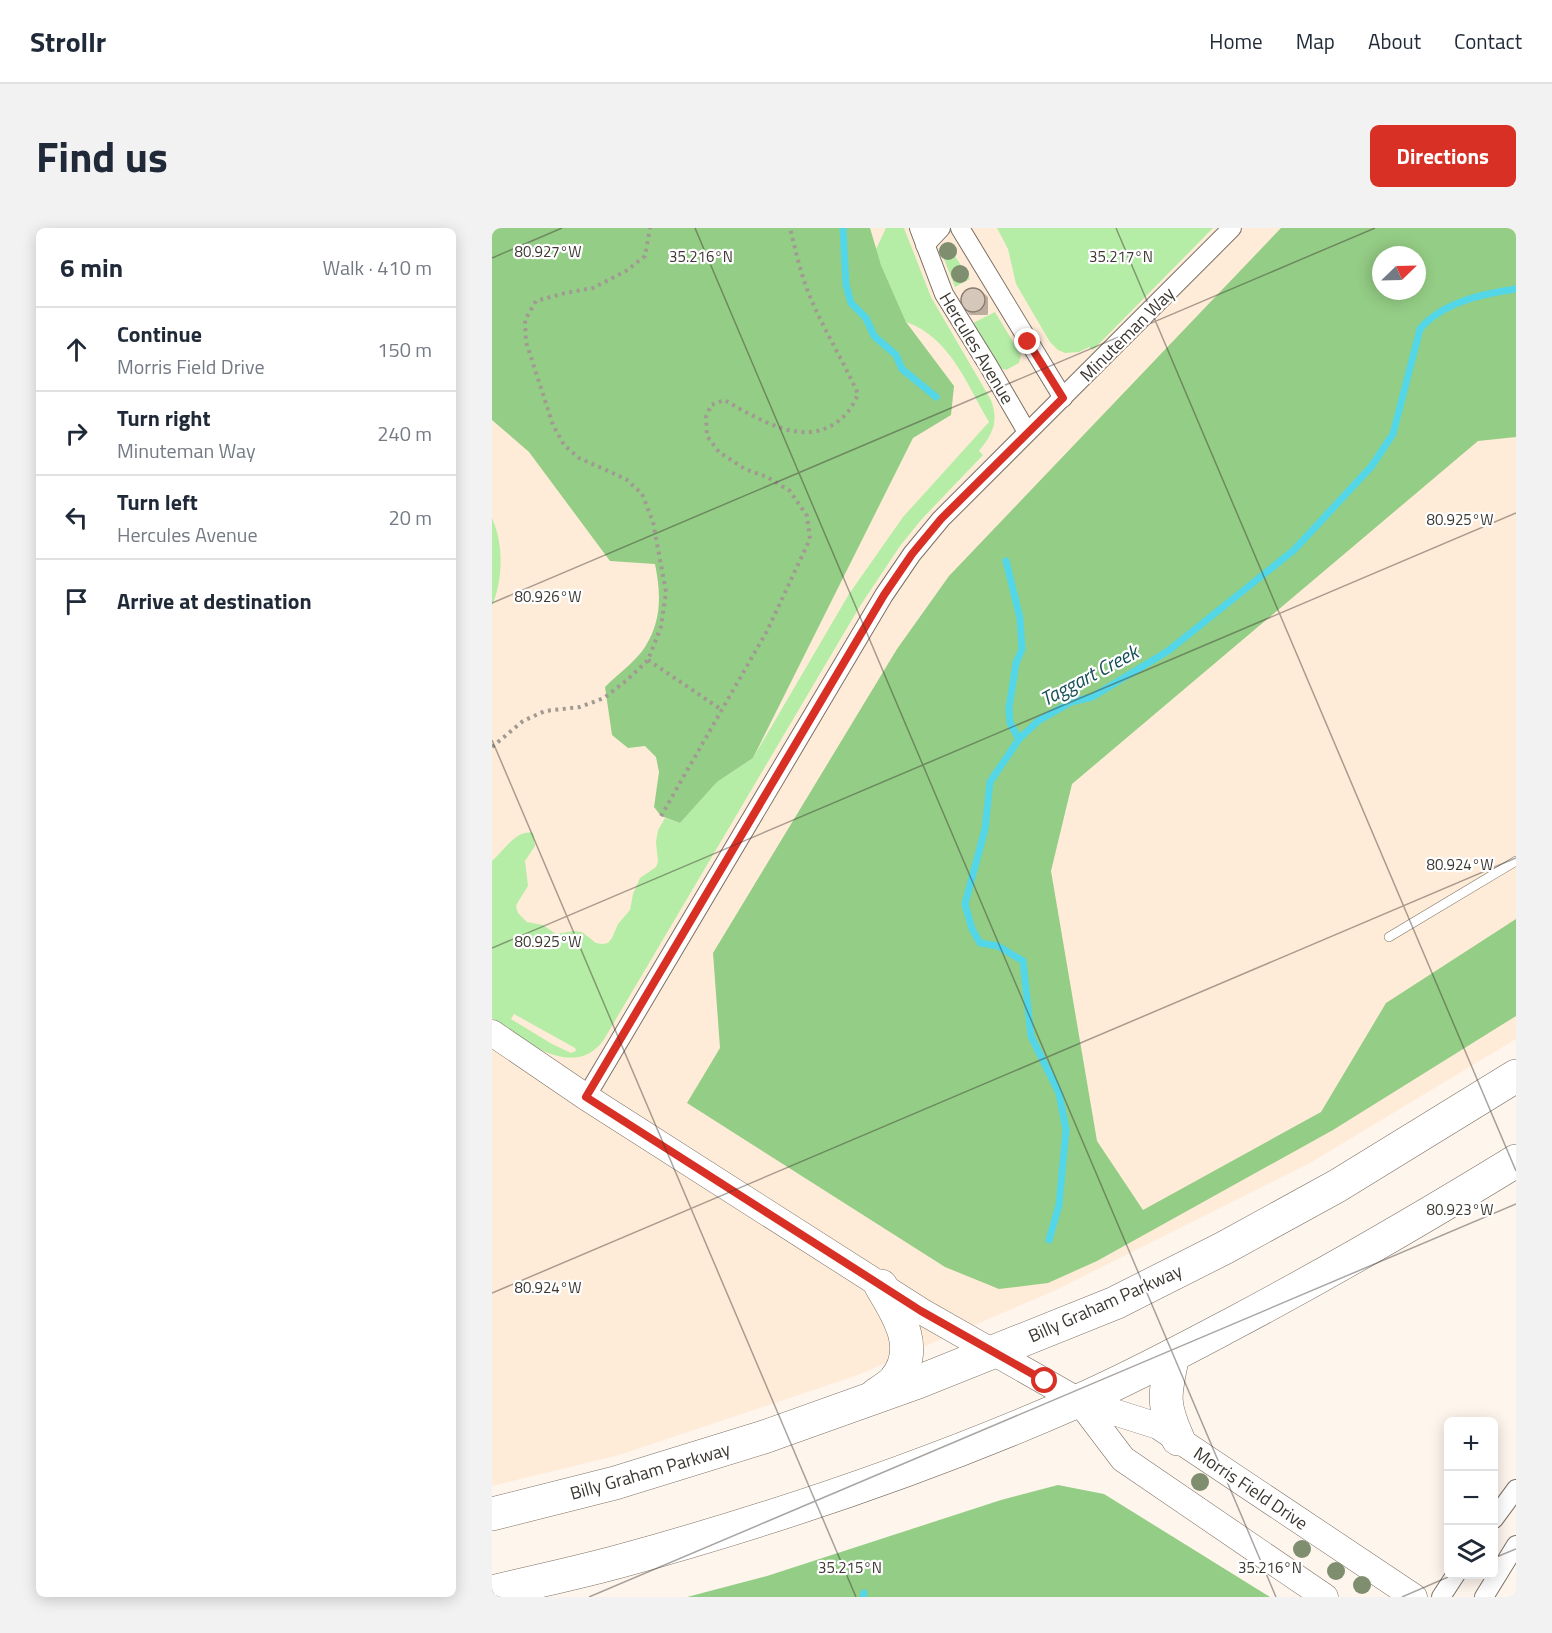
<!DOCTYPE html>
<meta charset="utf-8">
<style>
:root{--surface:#fff;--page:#f2f2f3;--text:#1f2937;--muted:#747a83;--line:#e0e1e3;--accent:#d93025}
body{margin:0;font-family:"Titillium Web",sans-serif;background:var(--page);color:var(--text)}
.controls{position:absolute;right:18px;bottom:18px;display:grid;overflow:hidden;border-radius:9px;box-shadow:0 3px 15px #0003}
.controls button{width:54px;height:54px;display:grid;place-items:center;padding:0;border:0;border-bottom:2px solid var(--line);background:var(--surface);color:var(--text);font:30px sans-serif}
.compass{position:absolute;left:880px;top:18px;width:54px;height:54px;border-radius:50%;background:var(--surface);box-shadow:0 3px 15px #0003;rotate:67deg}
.stop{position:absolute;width:18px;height:18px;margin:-14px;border:4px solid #d93025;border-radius:50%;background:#fff}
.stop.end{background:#d93025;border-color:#fff;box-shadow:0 2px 6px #0008}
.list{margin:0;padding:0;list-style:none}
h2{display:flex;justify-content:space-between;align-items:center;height:78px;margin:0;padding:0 24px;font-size:26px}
h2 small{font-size:20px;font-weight:400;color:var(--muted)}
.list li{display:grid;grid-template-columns:39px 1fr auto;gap:18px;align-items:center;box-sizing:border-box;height:84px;padding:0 24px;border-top:2px solid var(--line)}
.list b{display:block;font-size:22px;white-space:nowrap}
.list p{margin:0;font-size:20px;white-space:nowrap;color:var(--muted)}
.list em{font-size:20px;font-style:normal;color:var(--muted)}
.icon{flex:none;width:33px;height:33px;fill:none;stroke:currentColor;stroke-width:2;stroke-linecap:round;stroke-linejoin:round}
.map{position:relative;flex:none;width:1024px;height:1369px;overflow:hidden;border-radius:9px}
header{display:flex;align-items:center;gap:36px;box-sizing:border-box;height:84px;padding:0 30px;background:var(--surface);border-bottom:2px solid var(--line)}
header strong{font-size:28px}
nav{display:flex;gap:33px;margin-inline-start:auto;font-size:21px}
.intro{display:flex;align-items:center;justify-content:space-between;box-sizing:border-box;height:144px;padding:0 36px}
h1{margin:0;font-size:42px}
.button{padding:15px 27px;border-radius:9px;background:var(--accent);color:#fff;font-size:21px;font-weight:700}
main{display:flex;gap:36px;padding:0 36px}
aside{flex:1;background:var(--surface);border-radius:9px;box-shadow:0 3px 15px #0003}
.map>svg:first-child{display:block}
.built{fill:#ffecd8;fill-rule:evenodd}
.green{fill:#b5eda6;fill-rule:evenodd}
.forest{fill:#94cd85;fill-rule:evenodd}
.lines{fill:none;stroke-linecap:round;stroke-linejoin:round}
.stream{stroke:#53d6e7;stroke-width:7}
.building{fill:#d5c8ba;stroke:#887c6f;stroke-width:1.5;filter:url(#shadow)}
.lane-casing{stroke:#7d7165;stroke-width:10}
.street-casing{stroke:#7d7165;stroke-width:20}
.secondary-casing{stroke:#7d7165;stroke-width:27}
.highway-casing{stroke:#7d7165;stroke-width:34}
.path{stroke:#a19a93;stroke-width:4;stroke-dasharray:3 4.5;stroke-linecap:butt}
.lane{stroke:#fff;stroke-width:9}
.street{stroke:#fff;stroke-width:18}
.secondary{stroke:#fff;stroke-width:26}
.highway{stroke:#fff;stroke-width:33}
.tree{fill:#7e8e6f}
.route{stroke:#d93025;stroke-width:8}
.ticks{fill:none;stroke:#3d3832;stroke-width:1.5;stroke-opacity:0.45}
.labels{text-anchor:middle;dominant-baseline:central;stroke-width:4.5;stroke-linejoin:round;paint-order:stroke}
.street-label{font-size:18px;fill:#3d3832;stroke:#fff}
.water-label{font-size:20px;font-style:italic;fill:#174f57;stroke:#fff}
.ticks-label{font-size:15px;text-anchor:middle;fill:#3d3832;stroke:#fff;stroke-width:4.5;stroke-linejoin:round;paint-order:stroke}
</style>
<header>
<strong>Strollr</strong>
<nav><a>Home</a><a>Map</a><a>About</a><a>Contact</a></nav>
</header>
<div class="intro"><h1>Find us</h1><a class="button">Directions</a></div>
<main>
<aside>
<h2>6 min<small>Walk · 410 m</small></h2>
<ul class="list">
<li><svg class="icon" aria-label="ahead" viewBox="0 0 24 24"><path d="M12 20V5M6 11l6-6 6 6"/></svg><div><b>Continue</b><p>Morris Field Drive</p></div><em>150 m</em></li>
<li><svg class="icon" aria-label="right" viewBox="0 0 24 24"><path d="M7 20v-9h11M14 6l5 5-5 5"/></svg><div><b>Turn right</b><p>Minuteman Way</p></div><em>240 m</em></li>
<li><svg class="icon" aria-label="left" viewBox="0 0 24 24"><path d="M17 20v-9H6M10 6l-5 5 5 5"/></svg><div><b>Turn left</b><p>Hercules Avenue</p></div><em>20 m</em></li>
<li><svg class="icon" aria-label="arrive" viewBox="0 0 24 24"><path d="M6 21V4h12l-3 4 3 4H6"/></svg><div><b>Arrive at destination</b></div></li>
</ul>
</aside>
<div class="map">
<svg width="1024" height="1369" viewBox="0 0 1024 1369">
<defs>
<filter id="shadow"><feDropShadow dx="5.5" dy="5.5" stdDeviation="0" flood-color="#0004"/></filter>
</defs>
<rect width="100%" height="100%" fill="#fef5ed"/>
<path class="built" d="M 0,0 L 1024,0 L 1024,811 L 818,935 L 562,1063 L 366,1147 L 127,1227 L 0,1258 ZM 889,27 L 925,27 L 925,63 L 889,63 Z"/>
<g class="green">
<path d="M 394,0 L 412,0 L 439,69 L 499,172 C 507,193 501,206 487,223 L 491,227 L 429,292 L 408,318 L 368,378 L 111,813 C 80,853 32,812 0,790 L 0,633 C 12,623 24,601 41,605 L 43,618 L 33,633 L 36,658 L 26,674 L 24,678 L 26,685 L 35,694 L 51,697 L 64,706 L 81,703 L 90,704 L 104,715 L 110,716 L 116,715 L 120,710 L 126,696 L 138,682 L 141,666 L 148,650 L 164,639 L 166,634 L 164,614 L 166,602 L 173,590 L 188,595 L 225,554 L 261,530 L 357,366 L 411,289 L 497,194 C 475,157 458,109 414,94 L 389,37 L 384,21 ZM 22,786 L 83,820 L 84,823 L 79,825 L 60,816 L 19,791 Z"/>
<polygon points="505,0 721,0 601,122 597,119 587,124 573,125 566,122 558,114 524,56 516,21"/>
<polygon points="455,16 478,51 463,59 449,23 452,17"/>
<polygon points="503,84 529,127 527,135 514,142 505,139 479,96"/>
<path d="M 0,290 C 12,317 11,351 0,378 Z"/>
</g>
<g class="forest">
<path d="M 0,0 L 378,0 L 389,37 L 414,94 L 462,158 L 459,187 L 421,210 L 261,530 L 225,554 L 188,595 L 169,588 L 162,579 L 167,544 L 164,529 L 153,518 L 136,520 L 120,507 L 113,459 C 125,447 145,432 153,419 C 170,392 169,366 163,336 L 118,333 L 37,224 L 0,192 Z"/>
<path d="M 789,0 L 1024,0 L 1024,209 L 986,213 L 580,556 L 559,643 L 605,913 L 651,982 L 829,884 L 894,775 L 1024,691 L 1024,788 L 841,902 L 605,1033 L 556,1055 L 507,1061 L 453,1039 L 195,875 L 228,820 L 221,725 L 405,421 L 457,348 ZM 889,27 L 925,27 L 925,63 L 889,63 Z"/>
<polygon points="566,1257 612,1266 778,1369 195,1369 275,1348 509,1272"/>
</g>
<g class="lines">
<g class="stream">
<polyline points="351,0 354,57 359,75 374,90 382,108 404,127 410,141 444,169"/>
<polyline points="514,333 528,390 530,421 524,435 517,480 518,495 527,511"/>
<path d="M 557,1012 L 567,977 L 574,902 L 567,865 L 539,808 L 531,733 L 506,718 L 488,715 L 480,701 L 473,676 L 493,601 L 498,554 L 527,511 L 546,493 L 579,474 L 600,469 L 676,423 L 802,322 L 879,239 L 901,206 L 928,101 C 951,74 990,66 1024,61"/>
<polyline points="371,1369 372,1365"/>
</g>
</g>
<circle class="building" cx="481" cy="72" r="12"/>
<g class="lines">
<defs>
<polyline id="lane" points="897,709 1024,633"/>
<g id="street">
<polyline points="427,0 452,66 496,137 535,204"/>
<polyline points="468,0 571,170"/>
<polyline points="433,17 449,0"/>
<polyline points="94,869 392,367 420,326 449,291 740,0"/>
<polyline points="1002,1291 1024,1261"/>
<polyline points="949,1369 964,1346"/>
<polyline points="992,1369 1024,1317"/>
</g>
<g id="secondary">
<polyline points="0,805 94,869 429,1083 587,1173 666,1198 922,1369"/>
<polyline points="587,1173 631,1231 833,1369"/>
</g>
<g id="highway">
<path d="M 681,1127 C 673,1166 669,1173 686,1211"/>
<path d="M 385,1166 C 391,1162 399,1157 403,1152 C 429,1121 406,1086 389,1058"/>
<polyline points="0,1286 123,1255 272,1209 426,1154 623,1075 732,1020 845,958 1024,848"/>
<path d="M 0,1364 C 42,1354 84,1345 125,1334 C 282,1291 438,1238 586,1173 C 639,1150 691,1122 742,1095 C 838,1044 931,990 1024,933"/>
</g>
</defs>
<use href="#lane" class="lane-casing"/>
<use href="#street" class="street-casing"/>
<use href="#secondary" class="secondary-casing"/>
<use href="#highway" class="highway-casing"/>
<g class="path">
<polyline points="156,432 230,482"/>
<polyline points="0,519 31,493 53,483 88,479 112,470 135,452 156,432 169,399 174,364 161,294 150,266 134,251 87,230 72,217 61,197 34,114 33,92 44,73 73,65 101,60 134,43 153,28 158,0"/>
<path d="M 169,588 L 275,403 L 318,311 L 315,288 L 298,263 L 275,249 L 253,241 L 227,224 L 215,208 L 214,189 L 219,177 L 232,172 C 269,192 317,225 354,186 C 359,181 363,173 366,166 C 352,134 333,104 319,71 C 309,48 304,24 298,0"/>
</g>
<use href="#lane" class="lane"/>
<use href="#street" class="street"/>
<use href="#secondary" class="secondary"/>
<use href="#highway" class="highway"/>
</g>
<g class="tree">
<circle cx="456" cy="23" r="9"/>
<circle cx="468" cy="46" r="9"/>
<circle cx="708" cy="1254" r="9"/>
<circle cx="810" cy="1321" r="9"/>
<circle cx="844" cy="1343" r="9"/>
<circle cx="870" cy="1357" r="9"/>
</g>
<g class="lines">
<polyline class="route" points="536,114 571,170 449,291 420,326 392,367 94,869 429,1083 553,1153"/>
</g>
<path class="ticks" d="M 203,0 L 784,1369M 624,0 L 1024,943M 0,30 L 70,0M 0,375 L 883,0M 0,512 L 364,1369M 0,720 L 1024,285M 0,1065 L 1024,630M 1002,1330 L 1024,1321M 97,1369 L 1024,976M 910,1369 L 963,1346"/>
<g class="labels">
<g class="street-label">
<text transform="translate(635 106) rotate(-45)">Minuteman Way</text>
<text transform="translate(485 120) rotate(59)">Hercules Avenue</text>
<text transform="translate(613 1075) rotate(-24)">Billy Graham Parkway</text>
<text transform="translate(158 1243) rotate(-16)">Billy Graham Parkway</text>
<text transform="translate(759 1260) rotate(34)">Morris Field Drive</text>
</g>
<g class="water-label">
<text transform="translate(597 447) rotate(-28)">Taggart Creek</text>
</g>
</g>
<g class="ticks-label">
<text x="56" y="29">80.927°W</text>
<text x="209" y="34">35.216°N</text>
<text x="629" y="34">35.217°N</text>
<text x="968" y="297">80.925°W</text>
<text x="56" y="374">80.926°W</text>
<text x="968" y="642">80.924°W</text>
<text x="56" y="719">80.925°W</text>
<text x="968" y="987">80.923°W</text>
<text x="56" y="1065">80.924°W</text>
<text x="358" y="1345">35.215°N</text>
<text x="778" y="1345">35.216°N</text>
</g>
</svg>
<div class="controls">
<button>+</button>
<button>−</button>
<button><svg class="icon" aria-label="layers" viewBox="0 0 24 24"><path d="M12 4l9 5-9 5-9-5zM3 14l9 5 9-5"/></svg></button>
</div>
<svg class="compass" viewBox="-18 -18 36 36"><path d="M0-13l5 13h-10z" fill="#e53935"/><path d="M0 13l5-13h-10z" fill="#747a83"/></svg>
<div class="stop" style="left:553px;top:1153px"></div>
<div class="stop end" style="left:536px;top:114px"></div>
</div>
</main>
